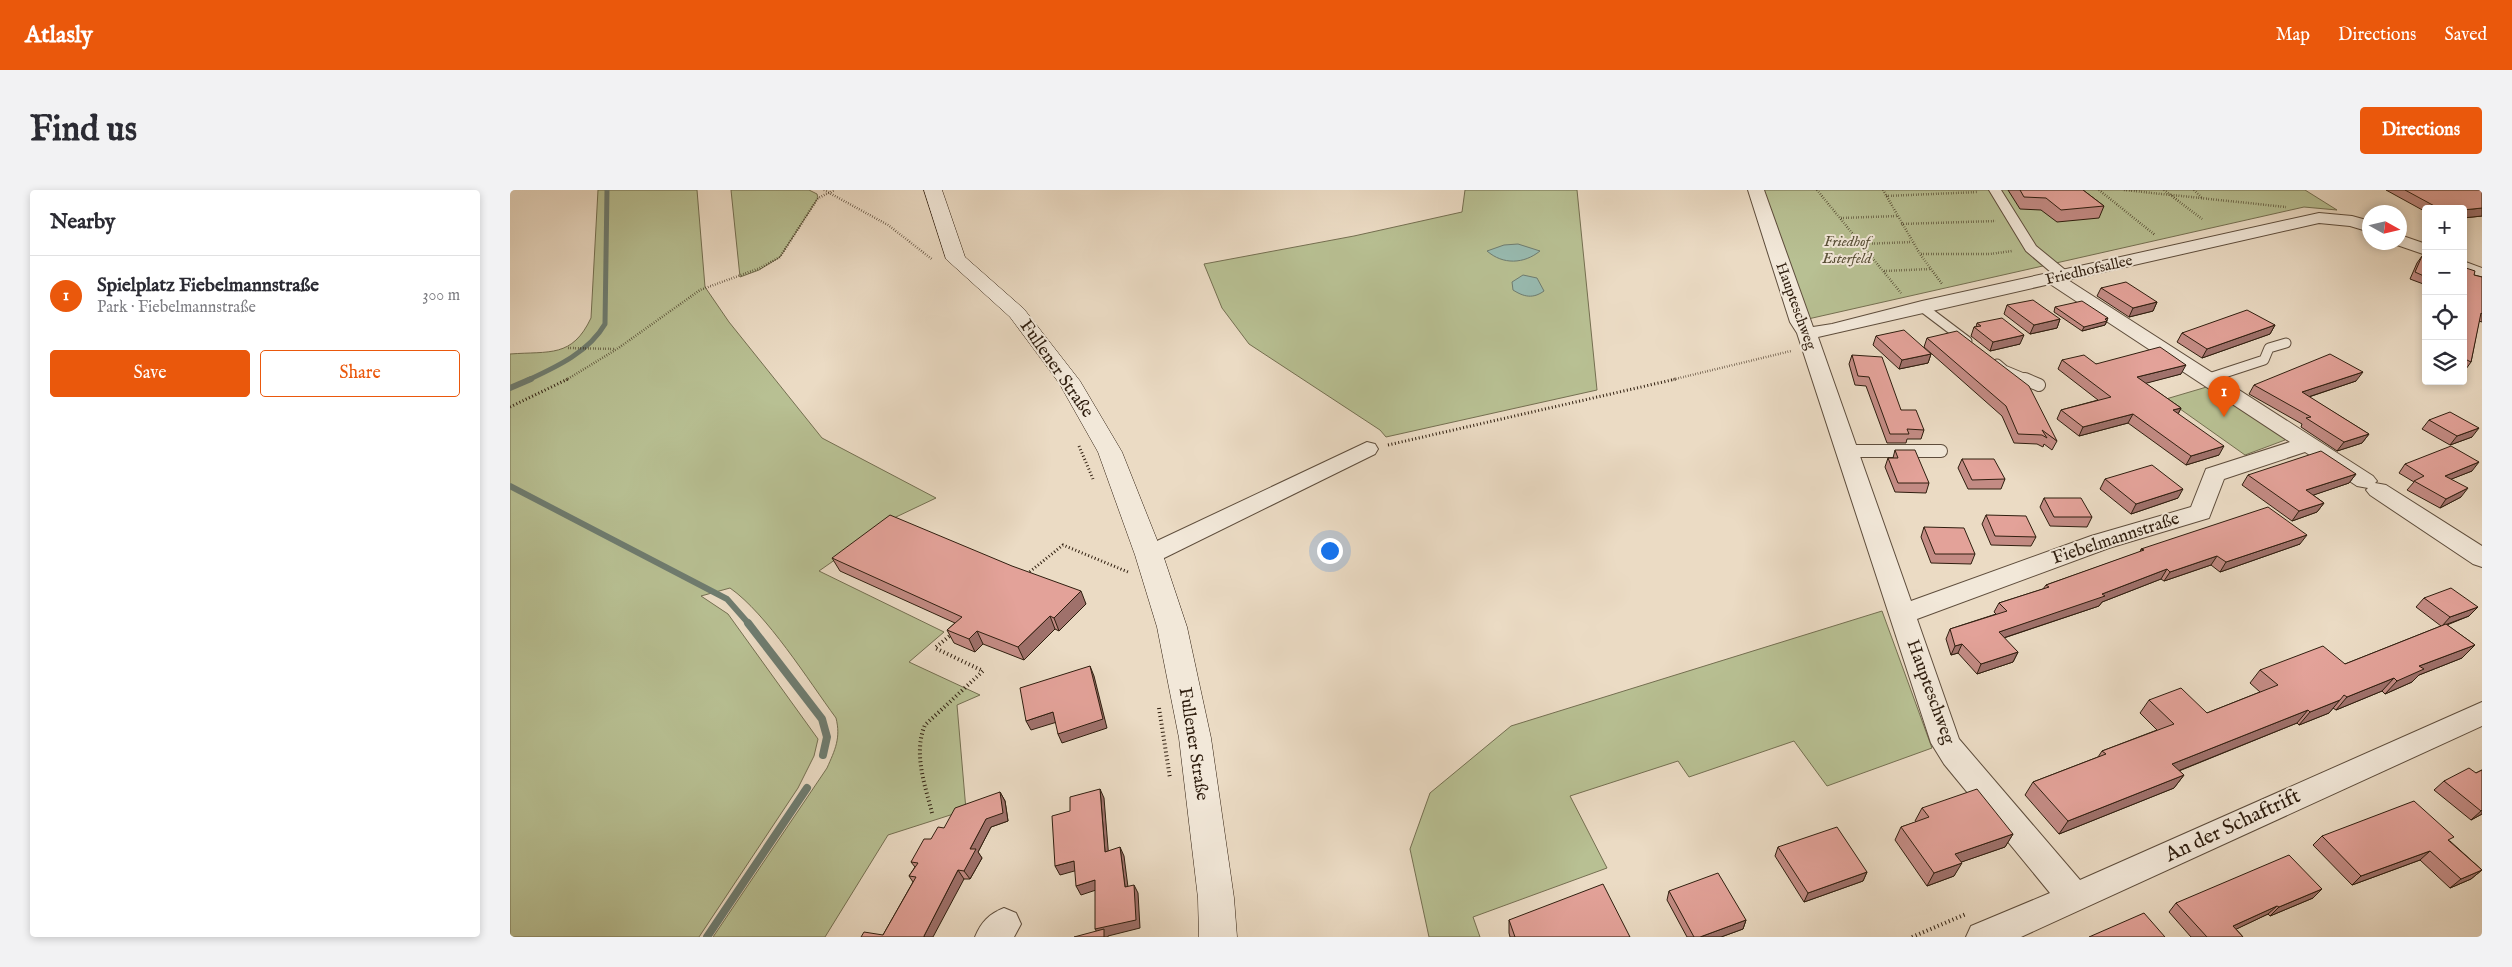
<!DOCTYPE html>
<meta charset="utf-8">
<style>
:root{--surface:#fff;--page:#f2f2f3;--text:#2b2b33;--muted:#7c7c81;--line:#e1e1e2;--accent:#ea580c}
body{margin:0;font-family:"IM FELL English",serif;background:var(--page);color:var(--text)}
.controls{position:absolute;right:15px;top:15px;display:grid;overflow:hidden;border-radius:5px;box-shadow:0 2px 8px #0003}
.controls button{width:45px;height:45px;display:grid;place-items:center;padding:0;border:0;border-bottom:1px solid var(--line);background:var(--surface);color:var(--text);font:25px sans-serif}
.compass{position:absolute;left:1852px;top:15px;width:45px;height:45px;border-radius:50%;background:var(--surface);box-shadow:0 2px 8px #0003;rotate:98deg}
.you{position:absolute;left:819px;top:360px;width:18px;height:18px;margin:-12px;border:4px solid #fff;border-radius:50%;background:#1a73e8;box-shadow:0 0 0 8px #1a73e833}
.badge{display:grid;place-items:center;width:32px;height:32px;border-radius:50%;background:var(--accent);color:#fff;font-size:16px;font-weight:700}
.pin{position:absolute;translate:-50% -41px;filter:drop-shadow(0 1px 2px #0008)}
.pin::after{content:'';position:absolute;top:26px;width:18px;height:15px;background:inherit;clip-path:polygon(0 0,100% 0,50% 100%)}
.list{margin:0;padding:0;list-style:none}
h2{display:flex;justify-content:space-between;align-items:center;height:65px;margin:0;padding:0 20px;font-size:21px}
h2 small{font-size:16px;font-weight:400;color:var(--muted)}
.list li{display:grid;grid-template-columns:32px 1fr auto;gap:15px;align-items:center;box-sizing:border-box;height:80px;padding:0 20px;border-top:1px solid var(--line)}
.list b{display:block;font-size:19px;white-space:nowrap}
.list p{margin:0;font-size:16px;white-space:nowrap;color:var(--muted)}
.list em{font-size:16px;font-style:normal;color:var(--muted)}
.actions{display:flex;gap:10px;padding:15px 20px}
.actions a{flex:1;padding:11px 0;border:1px solid var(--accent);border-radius:5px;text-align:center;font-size:18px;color:var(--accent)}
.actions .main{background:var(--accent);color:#fff}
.icon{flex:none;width:28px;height:28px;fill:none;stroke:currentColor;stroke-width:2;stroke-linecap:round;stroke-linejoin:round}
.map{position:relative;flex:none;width:1972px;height:747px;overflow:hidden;border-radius:5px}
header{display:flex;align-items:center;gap:30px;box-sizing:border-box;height:70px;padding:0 25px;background:var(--accent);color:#fff}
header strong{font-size:24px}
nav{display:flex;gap:28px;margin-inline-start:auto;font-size:18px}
.intro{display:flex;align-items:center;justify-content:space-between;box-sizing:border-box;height:120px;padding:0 30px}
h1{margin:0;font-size:35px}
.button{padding:12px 22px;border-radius:5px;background:var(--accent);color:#fff;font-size:18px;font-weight:700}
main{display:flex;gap:30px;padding:0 30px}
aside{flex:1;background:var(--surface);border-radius:5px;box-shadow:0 2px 8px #0003}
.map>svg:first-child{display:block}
.green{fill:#b8c093;stroke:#746f51}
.water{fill:#98bbb1;stroke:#6e7c70}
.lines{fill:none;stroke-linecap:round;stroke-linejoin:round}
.stream-far2{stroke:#6e7c70;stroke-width:5}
.stream-far1{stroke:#6e7c70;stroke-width:6}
.stream{stroke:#6e7c70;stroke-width:8}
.service-far1-casing{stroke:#5e4d3c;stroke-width:11}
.service-casing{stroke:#5e4d3c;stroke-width:14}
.pedestrian-casing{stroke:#5e4d3c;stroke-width:2}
.minor-casing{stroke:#5e4d3c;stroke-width:2}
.secondary-casing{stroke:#2f1e0f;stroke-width:1}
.path-far2{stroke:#2f1e0f;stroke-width:2.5;stroke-dasharray:0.5 2;stroke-linecap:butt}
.path-far1{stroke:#2f1e0f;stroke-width:3;stroke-dasharray:1 2.5;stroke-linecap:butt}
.path{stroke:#2f1e0f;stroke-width:4;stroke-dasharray:1 3;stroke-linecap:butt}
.service-far1{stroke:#f2e8d9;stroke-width:9}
.service{stroke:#f2e8d9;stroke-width:12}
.pedestrian{fill:#f2e8d9;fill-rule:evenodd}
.minor{fill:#f2e8d9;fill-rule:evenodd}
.secondary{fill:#f2e8d9;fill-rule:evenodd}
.wall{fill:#c38b84;stroke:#2f1e0f}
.shaded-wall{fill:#9f716b;stroke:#2f1e0f}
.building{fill:#e3a299;stroke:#2f1e0f}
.labels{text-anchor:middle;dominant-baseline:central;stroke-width:4;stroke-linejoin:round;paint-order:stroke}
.far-park-label{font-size:15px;font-style:italic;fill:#584f37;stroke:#f2e8d9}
.far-street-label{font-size:15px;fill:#2f1e0f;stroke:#f2e8d9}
.street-label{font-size:18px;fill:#2f1e0f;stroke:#f2e8d9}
.near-street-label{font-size:21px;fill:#2f1e0f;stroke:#f2e8d9}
</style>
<header>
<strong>Atlasly</strong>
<nav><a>Map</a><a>Directions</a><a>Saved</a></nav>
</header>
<div class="intro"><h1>Find us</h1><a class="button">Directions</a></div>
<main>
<aside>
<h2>Nearby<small></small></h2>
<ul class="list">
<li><span class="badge">1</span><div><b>Spielplatz Fiebelmannstraße</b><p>Park · Fiebelmannstraße</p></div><em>300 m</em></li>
</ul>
<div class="actions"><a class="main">Save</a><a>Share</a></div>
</aside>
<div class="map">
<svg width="1972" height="747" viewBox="0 0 1972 747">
<rect width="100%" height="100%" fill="#ebdbc4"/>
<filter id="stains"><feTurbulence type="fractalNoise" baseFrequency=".004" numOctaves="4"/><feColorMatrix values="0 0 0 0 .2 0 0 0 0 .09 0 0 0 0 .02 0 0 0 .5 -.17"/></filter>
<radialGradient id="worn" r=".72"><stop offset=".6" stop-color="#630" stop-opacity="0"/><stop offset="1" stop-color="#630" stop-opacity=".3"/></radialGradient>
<g class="green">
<path d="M 88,0 L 187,0 L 195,97 L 219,132 L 312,248 L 426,308 L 386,327 L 309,381 L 434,442 L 399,472 L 470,505 L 447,515 L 456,620 L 378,645 L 315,747 L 203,747 L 317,578 C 325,560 331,548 326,528 C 298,490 257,424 220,398 L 191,406 L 218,424 L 308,549 L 304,566 L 288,598 L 189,747 L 0,747 L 0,164 C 40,161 62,168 81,128 Z"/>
<polygon points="221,0 299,0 307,4 308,8 270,67 249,80 230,87"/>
<polygon points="955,0 1067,0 1087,200 876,247 870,240 739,154 712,118 694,74 844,46 952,22"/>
<polygon points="1253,0 1795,0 1827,20 1794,17 1298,129"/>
<polygon points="1700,196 1775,245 1775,250 1735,265 1656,209"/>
<polygon points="1372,421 1422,558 1317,596 1284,551 1179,587 1168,571 1060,606 1097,678 963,727 970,747 919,747 900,659 920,603 1001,536"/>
</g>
<g class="water">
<path d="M 1008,54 L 1030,61 C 1014,74 993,75 977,61 L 994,55 Z"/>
<path d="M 1013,85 L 1027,88 L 1034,101 C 1023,109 1014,107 1003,100 L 1002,92 Z"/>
</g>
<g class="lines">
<path class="stream-far2" d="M 18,190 C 46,177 79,162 95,134 L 97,0"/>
<g class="stream-far1">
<polyline points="0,198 21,189"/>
<polyline points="0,296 217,409 239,434"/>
</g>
<g class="stream">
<polyline points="238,433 312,529 317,547 313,565"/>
<polyline points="197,747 297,598"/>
</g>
<defs>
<g id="service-far1">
<polyline points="1412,117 1457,151"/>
<polyline points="1487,174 1494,180 1518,190"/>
<polyline points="1696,189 1754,170 1759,158 1776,153"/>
</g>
<g id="service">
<polyline points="1515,189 1529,195"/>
<polyline points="1336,261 1431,261"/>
</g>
<polygon id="pedestrian" points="1479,0 1491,0 1526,56 1559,83 1561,86 1559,89 1549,89 1516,61"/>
<g id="minor">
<path d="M 1238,0 L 1254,0 L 1303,137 L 1322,134 L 1412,111 L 1809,23 L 1842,26 L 1860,31 L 1860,42 L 1840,36 L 1809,33 L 1558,90 L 1863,286 L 1867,291 L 1865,293 L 1876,295 L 1972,356 L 1972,377 L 1963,374 L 1860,305 L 1856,300 L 1858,298 L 1847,296 L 1795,262 L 1714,289 L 1699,328 L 1599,358 L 1407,429 L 1449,549 L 1570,690 L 1972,512 L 1972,536 L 1511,747 L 1456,747 L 1461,736 L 1540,703 L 1434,574 L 1421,553 L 1287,143 L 1280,132 ZM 1540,94 L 1780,252 L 1696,279 L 1681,317 L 1581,346 L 1401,411 L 1308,147 Z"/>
<polygon points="1890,45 1916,54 1916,65 1884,54 1890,52"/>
<polygon points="1953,71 1972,78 1972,89 1953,83"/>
<polygon points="857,252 865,254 868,259 865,264 648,371 639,374 630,371 627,365 630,359"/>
<path d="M 494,718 L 506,723 L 511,734 L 504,747 L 465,747 C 471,732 479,724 494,718 Z"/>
</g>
<polygon id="secondary" points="414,0 432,0 455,67 514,119 570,191 612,262 653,365 677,437 701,548 724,708 727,747 689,747 688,708 669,548 647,437 625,365 588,262 549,193 500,127 436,69"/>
</defs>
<use href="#service-far1" class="service-far1-casing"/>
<use href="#service" class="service-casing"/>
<use href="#pedestrian" class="pedestrian-casing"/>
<use href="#minor" class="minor-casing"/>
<use href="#secondary" class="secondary-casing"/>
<g class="path-far2">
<polyline points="314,0 378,35 423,70"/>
<polyline points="1307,0 1391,103"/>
<polyline points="1373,0 1410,64 1432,94"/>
<polyline points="1589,0 1645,45"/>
<polyline points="1614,0 1776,17"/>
<polyline points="1654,0 1692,29"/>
<polyline points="1684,0 1692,8"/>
<polyline points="1376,6 1468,2"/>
<polyline points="1331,28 1387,26"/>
<polyline points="1391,34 1486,31"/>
<polyline points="1352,54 1402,52"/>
<polyline points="1411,64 1480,64 1502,61"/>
<polyline points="1374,81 1420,79"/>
<polyline points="58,158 105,159"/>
<polyline points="56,190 107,159 190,100 250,78 270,67 308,8 325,0"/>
<polyline points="1161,190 1281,161"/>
</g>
<g class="path-far1">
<polyline points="0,217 58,189"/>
<polyline points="878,255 1166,189"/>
<polyline points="569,256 583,289"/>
<polyline points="517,384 553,355 618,382"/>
</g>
<g class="path">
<polyline points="649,518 660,588"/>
<path d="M 422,623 C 415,595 403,563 415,535 L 473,481 L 425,458 L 442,444"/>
<polyline points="1402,747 1456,724"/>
</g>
<use href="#service-far1" class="service-far1"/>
<use href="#service" class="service"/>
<use href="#pedestrian" class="pedestrian"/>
<use href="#minor" class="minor"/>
<use href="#secondary" class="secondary"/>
</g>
<g class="wall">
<polygon points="1498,0 1573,0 1594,16 1589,28 1547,32 1531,20 1510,19"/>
<polygon points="1876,0 1972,0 1972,26 1953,28 1953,19 1916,19 1916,22"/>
<polygon points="1912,66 1916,68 1916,95 1900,89 1907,73"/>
<polygon points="1953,77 1964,85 1972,87 1972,132 1969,131 1961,172 1956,179 1953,178"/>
<polygon points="1591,98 1647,112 1643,121 1619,127 1587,106"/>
<polygon points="1497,115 1550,129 1547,138 1520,144 1494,124"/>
<polygon points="1545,117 1597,130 1597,131 1595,135 1572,141 1544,122"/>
<polygon points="1467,133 1510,154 1480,161 1461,146 1464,137 1466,137"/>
<polygon points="1765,135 1760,144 1692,168 1667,152 1672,143"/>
<polygon points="1366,146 1421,164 1418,173 1389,179 1363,155"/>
<polygon points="1417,148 1547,251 1542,260 1534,254 1533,257 1527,254 1504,253 1492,226 1414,157"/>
<polygon points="1342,165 1391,220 1414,240 1411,249 1397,249 1396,253 1377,253 1356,196 1345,195 1339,174"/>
<polygon points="1552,170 1671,184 1635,193 1671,218 1668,224 1709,265 1676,275 1618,233 1569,246 1547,229 1551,220 1588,210 1548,179"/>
<polygon points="1846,191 1799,207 1859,244 1852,253 1827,261 1791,237 1792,234 1739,204 1744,195"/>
<polygon points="1919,230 1962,247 1940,255 1912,239"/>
<polygon points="1385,260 1419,293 1416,303 1385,302 1375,277 1378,268 1383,268"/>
<polygon points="1452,269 1495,289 1491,299 1458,299 1448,278"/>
<polygon points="1895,274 1962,281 1941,289 1951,307 1930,318 1897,300 1904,292 1889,283"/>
<polygon points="1846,284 1839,293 1803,305 1814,313 1807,322 1782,331 1732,295 1738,285"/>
<polygon points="1595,289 1668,308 1621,324 1590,299"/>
<polygon points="1534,308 1582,327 1577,337 1540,336 1530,317"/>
<polygon points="1476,325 1526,347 1521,356 1481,355 1472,334"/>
<polygon points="1414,337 1465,364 1461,374 1421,373 1411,347"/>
<polygon points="1790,354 1710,382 1701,375 1654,391 1651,389 1592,412 1589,416 1494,448 1508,462 1503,472 1467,484 1448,463 1441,465 1436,449 1440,439 1486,424 1484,422 1489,413 1533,399 1536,395 1630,362 1631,359"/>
<polygon points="322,368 576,414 549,441 545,439 514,470 473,454 465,462 444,453 437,440 445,433 330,381"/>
<polygon points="1914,408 1959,426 1937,435 1965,455 1952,468 1909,485 1902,492 1875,504 1872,501 1826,520 1823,518 1819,523 1789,535 1787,533 1669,581 1674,585 1664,598 1549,644 1515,605 1523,592 1588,567 1592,561 1647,540 1630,523 1639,510 1697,523 1750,502 1740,493 1750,480 1835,474 1931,436 1906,417"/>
<polygon points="1972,580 1972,624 1961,630 1924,600 1934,591 1966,583"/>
<polygon points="490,602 495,611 498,631 481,637 468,662 472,668 460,689 454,689 373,745 403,692 399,686 405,677 401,672 421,649 434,638"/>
<polygon points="1412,618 1503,644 1495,657 1451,672 1444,686 1417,696 1385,650 1391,637 1406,632 1405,631"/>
<polygon points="1812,646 1940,651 1972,680 1961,689 1940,698 1910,670 1842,695 1803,655"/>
<polygon points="1268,657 1357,682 1353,691 1294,712 1265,666"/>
<polygon points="1159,701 1236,730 1233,739 1211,747 1177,747 1157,710"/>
<polygon points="1803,708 1760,726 1758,724 1726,739 1733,747 1681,747 1659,722 1666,713"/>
<polygon points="999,730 1120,747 1000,747 999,743"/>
</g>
<g class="shaded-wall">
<polygon points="1972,18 1972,26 1953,28 1953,20"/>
<polygon points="1647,112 1643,121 1619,127 1623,118"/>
<polygon points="1598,128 1595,135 1572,141 1574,137"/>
<polygon points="1550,129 1547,138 1520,144 1524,135"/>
<polygon points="1765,135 1760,144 1692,168 1697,159"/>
<polygon points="1514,145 1510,154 1480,161 1483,152"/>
<polygon points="1421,164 1418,173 1389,179 1392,170"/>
<polygon points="1676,175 1671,184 1622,197 1627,187"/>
<polygon points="1853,182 1846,191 1786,211 1792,202"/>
<polygon points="1671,218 1666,228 1663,220"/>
<polygon points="1623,224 1618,233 1569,246 1573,237"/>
<polygon points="1969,238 1962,247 1940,255 1947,246"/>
<polygon points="1859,244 1852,253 1827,261 1834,252"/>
<polygon points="1714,256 1709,265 1676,275 1681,266"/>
<polygon points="1969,272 1962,281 1929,294 1935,286"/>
<polygon points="1846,284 1839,293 1789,310 1796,300"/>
<polygon points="1958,298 1951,307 1930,318 1936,309"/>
<polygon points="1673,299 1668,308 1621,324 1626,314"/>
<polygon points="1814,313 1807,322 1782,331 1789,321"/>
<polygon points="1797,345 1790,354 1710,382 1716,372"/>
<polygon points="1707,366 1701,375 1654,391 1660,382"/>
<polygon points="1657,379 1651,389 1592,412 1589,416 1484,451 1489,442 1592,404"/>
<polygon points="571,401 576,414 549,441 544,428"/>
<polygon points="1968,417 1959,426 1932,436 1940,427"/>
<polygon points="540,426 545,439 514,470 508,457"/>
<polygon points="467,441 473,454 465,462 459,449"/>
<polygon points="1452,454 1448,463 1441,465 1445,456"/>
<polygon points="1965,455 1952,468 1909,485 1902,492 1875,504 1887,491 1909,476"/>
<polygon points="1508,462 1503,472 1467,484 1471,474"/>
<polygon points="580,476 584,486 597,538 552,553 548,544"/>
<polygon points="1884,488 1872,501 1826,520 1837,507"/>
<polygon points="1830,510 1819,523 1789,535 1800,522"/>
<polygon points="1798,520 1787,533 1653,587 1662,574"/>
<polygon points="543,522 547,532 521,540 516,531"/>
<polygon points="1674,585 1664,598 1549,644 1558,631"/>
<polygon points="590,599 594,608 599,670 595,662"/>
<polygon points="490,602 495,611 498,631 481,637 468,662 472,668 460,689 454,681 460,659"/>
<polygon points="1972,620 1972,624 1961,630"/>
<polygon points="1503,644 1495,657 1437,677 1445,664"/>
<polygon points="610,657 614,666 619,705 615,697"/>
<polygon points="1920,661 1910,670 1842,695 1851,686"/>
<polygon points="564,671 568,680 550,685 545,676"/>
<polygon points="1452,673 1444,686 1417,696 1424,683"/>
<polygon points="448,680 454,689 423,747 414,747 414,746"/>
<polygon points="1972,680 1961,689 1940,698 1951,689"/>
<polygon points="1357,682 1353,691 1294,712 1298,703"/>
<polygon points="585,690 589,699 571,705 566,696"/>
<polygon points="624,695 628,703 630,738 598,746 598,747 590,747 585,739"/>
<polygon points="1812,699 1803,708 1760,726 1769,717"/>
<polygon points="1767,716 1758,724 1714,745 1723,736"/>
<polygon points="1236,730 1233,739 1211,747 1190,747"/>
</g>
<g class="building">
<polygon points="1510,0 1573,0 1594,16 1551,20 1536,8 1514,7"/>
<polygon points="1895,0 1972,0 1972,18 1953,20 1953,19 1930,19"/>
<polygon points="1912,66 1916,68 1916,87 1905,82"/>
<polygon points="1953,77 1965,81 1964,85 1972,87 1972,124 1971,123 1961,172 1953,168"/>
<polygon points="1616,92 1647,112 1623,118 1591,98"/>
<polygon points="1523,110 1550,129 1524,135 1497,115"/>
<polygon points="1572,111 1598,128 1595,129 1597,131 1574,137 1545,117"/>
<polygon points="1737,120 1765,135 1697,159 1672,143"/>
<polygon points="1492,128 1514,145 1483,152 1464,137 1471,136 1467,133"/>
<polygon points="1394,140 1421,164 1392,170 1366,146"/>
<polygon points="1447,141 1519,196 1547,251 1532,240 1537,248 1532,245 1508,244 1496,216 1417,148"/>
<polygon points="1650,157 1676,175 1627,187 1671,218 1663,220 1714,256 1681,266 1623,224 1573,237 1551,220 1601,207 1552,170 1574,165 1586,174"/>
<polygon points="1820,164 1853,182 1792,202 1859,244 1834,252 1796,228 1801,227 1744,195"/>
<polygon points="1342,165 1372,167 1391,220 1406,220 1414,240 1397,239 1399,244 1380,244 1359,187 1348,186"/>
<polygon points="1940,222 1969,238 1947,246 1919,230"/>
<polygon points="1941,256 1969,272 1935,286 1958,298 1936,309 1904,291 1914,286 1895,274"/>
<polygon points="1385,260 1405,260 1419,293 1388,293 1378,268 1388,268"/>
<polygon points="1811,261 1846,284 1796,300 1814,313 1789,321 1738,285"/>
<polygon points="1452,269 1484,269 1495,289 1462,290"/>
<polygon points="1642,275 1673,299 1626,314 1595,289"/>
<polygon points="1534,308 1571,308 1582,327 1544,327"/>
<polygon points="1758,317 1797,345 1716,372 1707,366 1660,382 1657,379 1592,404 1595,406 1489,442 1508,462 1471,474 1452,454 1445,456 1440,439 1497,421 1489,413 1539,397 1536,395 1634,360 1631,359"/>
<polygon points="380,325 502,376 571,401 544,428 540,426 508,457 467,441 459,449 437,440 452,427 322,368"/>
<polygon points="1476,325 1516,326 1526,347 1485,346"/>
<polygon points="1414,337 1454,338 1465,364 1425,364"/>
<polygon points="1941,398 1968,417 1940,427 1914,408"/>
<polygon points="1936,434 1965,455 1909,476 1914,479 1887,491 1884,488 1837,507 1834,505 1830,510 1800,522 1798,520 1662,574 1674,585 1558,631 1523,592 1596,564 1592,561 1664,534 1639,510 1671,498 1697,523 1768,495 1750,480 1813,456 1835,474"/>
<polygon points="580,476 593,529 548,544 543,522 516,531 510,498"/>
<polygon points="1959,578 1966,583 1972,580 1972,620 1971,621 1934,591"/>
<polygon points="590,599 595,662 610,657 615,697 624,695 626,730 585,739 585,690 566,696 564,671 545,676 542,626 560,621 560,607"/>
<polygon points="1467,599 1503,644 1445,664 1452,673 1424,683 1391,637 1419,627 1412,618"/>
<polygon points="490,602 493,623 476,629 460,659 466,659 454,681 448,680 414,746 414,747 351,747 354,742 373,745 406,687 399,686 408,673 401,672 414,649 421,649 428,637 434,638 445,618"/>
<polygon points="1904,611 1944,647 1938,650 1972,680 1951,689 1920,661 1851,686 1812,646"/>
<polygon points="1327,637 1357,682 1298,703 1268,657"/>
<polygon points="1779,665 1812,699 1769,717 1767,716 1723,736 1733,747 1697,747 1666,713"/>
<polygon points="1208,683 1236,730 1190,747 1184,747 1159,701"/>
<polygon points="1093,694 1120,747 1005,747 999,730"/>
<polygon points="1634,723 1655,747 1579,747"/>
<polygon points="594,739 594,747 564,747"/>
</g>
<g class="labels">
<g class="far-park-label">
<text x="1337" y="51">Friedhof<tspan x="1337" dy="17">Esterfeld</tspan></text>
</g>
<g class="far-street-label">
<text transform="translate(1579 80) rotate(-13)">Friedhofsallee</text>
<text transform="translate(1286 116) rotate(70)">Haupteschweg</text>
</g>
<g class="street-label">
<text transform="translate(546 179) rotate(55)">Fullener Straße</text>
<text transform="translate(1606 349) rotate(-18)">Fiebelmannstraße</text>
<text transform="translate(1420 502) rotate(70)">Haupteschweg</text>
<text transform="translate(683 554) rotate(81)">Fullener Straße</text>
</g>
<g class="near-street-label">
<text transform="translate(1723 636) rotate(-25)">An der Schaftrift</text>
</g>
</g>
<rect width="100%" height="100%" filter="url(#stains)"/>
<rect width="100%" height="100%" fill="url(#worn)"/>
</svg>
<div class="controls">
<button>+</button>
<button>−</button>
<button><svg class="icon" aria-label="locate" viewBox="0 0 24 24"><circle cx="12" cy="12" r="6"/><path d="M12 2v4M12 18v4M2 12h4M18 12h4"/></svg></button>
<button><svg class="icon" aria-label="layers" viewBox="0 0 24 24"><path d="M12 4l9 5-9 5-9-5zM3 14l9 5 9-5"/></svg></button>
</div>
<svg class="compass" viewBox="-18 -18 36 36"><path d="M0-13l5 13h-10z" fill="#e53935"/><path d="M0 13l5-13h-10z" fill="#7c7c81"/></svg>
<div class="you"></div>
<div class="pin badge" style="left:1714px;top:227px">1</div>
</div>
</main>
